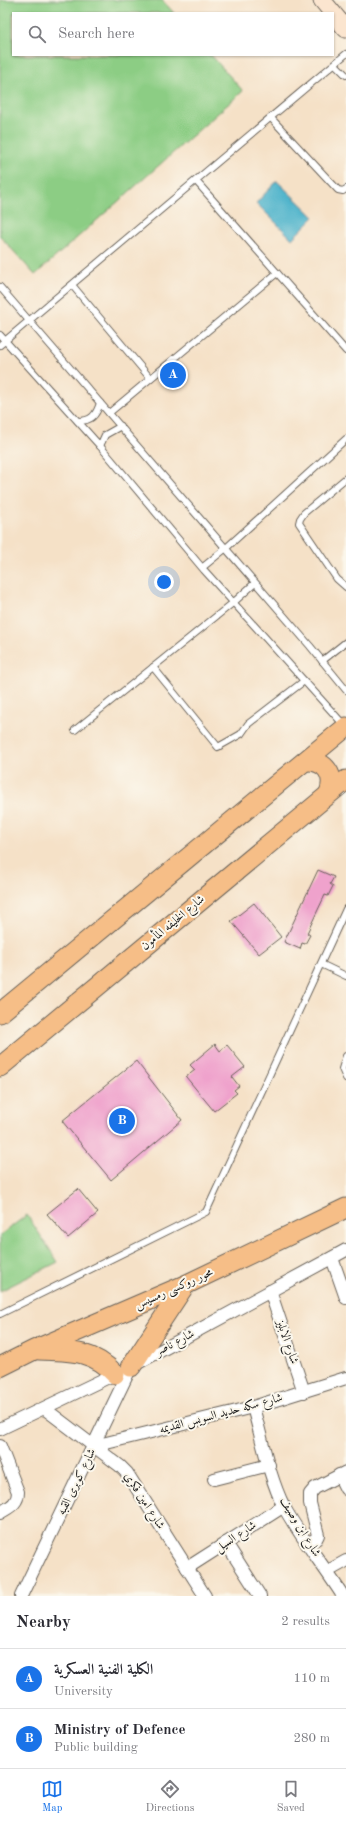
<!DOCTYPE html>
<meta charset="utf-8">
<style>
:root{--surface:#fff;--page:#f7f7f7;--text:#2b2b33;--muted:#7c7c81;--line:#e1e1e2;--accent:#1a73e8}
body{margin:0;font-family:"Old Standard TT",Amiri,serif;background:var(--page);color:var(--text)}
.you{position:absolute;left:164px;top:582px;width:14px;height:14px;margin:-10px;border:3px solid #fff;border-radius:50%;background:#1a73e8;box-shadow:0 0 0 6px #1a73e833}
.badge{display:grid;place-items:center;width:26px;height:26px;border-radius:50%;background:var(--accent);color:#fff;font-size:13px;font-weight:700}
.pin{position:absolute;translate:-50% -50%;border:2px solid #fff;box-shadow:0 1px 4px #0006}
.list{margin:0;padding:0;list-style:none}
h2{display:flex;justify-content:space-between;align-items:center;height:52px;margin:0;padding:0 16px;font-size:17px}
h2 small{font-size:13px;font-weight:400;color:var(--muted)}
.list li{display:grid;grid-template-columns:26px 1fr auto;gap:12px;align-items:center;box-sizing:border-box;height:60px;padding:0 16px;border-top:1px solid var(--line)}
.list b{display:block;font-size:15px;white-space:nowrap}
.list p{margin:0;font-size:13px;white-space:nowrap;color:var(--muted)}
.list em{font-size:13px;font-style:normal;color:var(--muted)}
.icon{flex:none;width:22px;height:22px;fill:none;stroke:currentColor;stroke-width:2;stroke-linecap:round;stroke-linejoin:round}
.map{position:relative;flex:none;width:346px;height:1596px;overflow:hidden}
.search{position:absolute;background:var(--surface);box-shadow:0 1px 3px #0004;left:12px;right:12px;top:12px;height:44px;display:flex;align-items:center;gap:10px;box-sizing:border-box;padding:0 14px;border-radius:0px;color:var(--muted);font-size:15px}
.sheet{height:172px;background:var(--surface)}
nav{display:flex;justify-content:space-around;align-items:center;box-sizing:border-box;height:56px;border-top:1px solid var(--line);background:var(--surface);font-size:11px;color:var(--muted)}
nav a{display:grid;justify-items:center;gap:2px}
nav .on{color:var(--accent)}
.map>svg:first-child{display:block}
.green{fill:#8ccd84;stroke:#547450}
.water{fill:#4db3cb;stroke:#346874}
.building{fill:#efa2cc}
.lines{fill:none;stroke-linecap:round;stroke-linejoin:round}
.lane-casing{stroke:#686158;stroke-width:8}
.street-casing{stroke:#686158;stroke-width:14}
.secondary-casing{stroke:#686158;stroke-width:19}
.primary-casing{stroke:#686158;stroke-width:21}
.lane{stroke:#fff;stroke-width:6}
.street{stroke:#fff;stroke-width:12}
.secondary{stroke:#fbe5cf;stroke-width:17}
.primary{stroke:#f6be87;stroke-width:19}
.labels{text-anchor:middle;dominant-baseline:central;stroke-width:4;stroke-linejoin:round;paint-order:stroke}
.street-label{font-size:12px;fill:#1c1c1c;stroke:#fbf7ec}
</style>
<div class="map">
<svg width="346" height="1596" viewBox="0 0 346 1596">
<rect width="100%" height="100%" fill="#fbf7ec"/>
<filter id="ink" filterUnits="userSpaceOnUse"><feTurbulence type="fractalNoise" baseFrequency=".025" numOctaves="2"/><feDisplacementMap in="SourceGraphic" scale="8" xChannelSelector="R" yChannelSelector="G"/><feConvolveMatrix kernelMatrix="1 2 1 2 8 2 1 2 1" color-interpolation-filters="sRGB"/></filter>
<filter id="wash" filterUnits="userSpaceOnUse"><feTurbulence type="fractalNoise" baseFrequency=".012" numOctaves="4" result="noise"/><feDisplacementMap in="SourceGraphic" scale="16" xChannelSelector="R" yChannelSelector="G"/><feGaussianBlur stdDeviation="0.9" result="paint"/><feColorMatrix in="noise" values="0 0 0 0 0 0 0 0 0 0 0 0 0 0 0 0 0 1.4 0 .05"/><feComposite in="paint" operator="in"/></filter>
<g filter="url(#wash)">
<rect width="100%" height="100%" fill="#f5e1c7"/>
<g class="green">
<polygon points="0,0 162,0 174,13 13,13 13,55 211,55 243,91 35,275 0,236"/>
<polygon points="27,1215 58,1262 0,1291 0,1235"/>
</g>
<polygon class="water" points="277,181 314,217 292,239 256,203"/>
<g id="blocks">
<g class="building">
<polygon points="318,870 334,877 330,884 333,886 328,896 325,895 307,933 310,935 305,944 302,943 300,949 284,942"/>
<polygon points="254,903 281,937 259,954 231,921"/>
<polygon points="215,1044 220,1051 227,1045 245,1067 232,1077 239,1086 234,1090 237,1093 214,1111 186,1077 195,1070 190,1065"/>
<polygon points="136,1061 182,1120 111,1180 62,1121"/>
<polygon points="78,1189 98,1213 68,1238 47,1214"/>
</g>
</g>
</g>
<g filter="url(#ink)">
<use href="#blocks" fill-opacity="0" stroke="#686158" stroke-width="1"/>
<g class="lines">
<defs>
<g id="lane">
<polyline points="335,64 346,75"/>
<polyline points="271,118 338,190 343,191 346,189"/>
<polyline points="196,181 346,351"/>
<polyline points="72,285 150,378"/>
<polyline points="0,287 310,646 346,690"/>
<polyline points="0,335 100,446 204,570 344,725"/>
<polyline points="0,345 346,54"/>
<polyline points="109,413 277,273"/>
<path d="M 78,421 C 91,421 96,416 100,403"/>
<polyline points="100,446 105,435 121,426"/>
<polyline points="346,478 304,513 300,519 299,523 337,579 346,587"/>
<polyline points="203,567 225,549 346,439"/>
<polyline points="322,661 346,642"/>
<polyline points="153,667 218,747 241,734 248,724 304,681"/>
<polyline points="75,730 234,602 255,583"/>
<polyline points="321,964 346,976"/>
<polyline points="346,1056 342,1069 346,1078"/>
<polyline points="0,1314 206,1212 346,909"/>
</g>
<g id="street">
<polyline points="332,1258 346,1298"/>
<polyline points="270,1291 304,1392"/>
<polyline points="136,1364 346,1250"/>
<path d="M 253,1407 C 262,1439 269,1477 284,1507 C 301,1538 324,1566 343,1596"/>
<polyline points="45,1409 120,1466 127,1473 205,1596"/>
<polyline points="0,1429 119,1372"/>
<path d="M 0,1446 L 18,1492 C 18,1504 9,1507 0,1513"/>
<polyline points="94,1446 253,1407 346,1378"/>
<polyline points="339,1475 346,1489"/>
<polyline points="214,1479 269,1465"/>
<polyline points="226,1543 260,1596"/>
<polyline points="307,1544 316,1539 318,1535 310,1503 310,1494 315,1488 346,1472"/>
<polyline points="187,1568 284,1506"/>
<polyline points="328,1571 346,1561"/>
<polyline points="21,1596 131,1367"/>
</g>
<polyline id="secondary" points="322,0 346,29"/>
<g id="primary">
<path d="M 306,761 C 325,760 336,775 329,793"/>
<polyline points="0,1013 346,727"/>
<polyline points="0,1067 346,780"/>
<path d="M 39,1350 C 70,1351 93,1350 115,1374"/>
<polyline points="0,1367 34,1350 185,1285 346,1208"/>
<polyline points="131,1367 185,1285"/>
</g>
</defs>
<use href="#lane" class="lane-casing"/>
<use href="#street" class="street-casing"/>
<use href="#secondary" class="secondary-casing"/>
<use href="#primary" class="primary-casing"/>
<use href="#lane" class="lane"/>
<use href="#street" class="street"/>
<use href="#secondary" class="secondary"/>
<use href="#primary" class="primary"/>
</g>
</g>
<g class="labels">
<g class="street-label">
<text transform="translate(173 923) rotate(-40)">شارع الخليفه المأمون</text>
<text transform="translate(174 1289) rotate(-24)">محور روكسى رمسيس</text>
<text transform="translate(287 1342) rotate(71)">شارع الابليز</text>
<text transform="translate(175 1343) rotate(-28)">شارع ناصر</text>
<text transform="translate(221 1414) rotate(-15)">شارع سكه حديد السويس القديمه</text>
<text transform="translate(77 1482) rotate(-64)">شارع كوبرى القبه</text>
<text transform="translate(144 1501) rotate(57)">شارع امين فكري</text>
<text transform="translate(300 1527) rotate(59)">شارع ابن وصيف</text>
<text transform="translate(236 1537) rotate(-33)">شارع السيل</text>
</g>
</g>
</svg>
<div class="you"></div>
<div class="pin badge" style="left:173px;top:375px">A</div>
<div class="pin badge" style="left:122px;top:1121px">B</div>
<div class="search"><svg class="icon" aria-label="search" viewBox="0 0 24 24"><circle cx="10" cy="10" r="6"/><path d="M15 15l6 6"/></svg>Search here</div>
</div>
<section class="sheet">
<h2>Nearby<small>2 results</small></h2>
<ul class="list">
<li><span class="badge">A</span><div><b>الكلية الفنية العسكرية</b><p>University</p></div><em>110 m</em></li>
<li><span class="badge">B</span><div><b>Ministry of Defence</b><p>Public building</p></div><em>280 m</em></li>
</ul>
</section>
<nav>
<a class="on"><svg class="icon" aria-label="map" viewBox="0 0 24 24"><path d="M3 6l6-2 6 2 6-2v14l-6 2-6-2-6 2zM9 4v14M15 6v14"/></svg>Map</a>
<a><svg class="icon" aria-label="directions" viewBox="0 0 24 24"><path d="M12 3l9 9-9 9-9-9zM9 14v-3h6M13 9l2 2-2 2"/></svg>Directions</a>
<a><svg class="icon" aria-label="saved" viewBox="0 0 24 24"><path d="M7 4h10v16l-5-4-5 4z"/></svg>Saved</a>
</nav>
